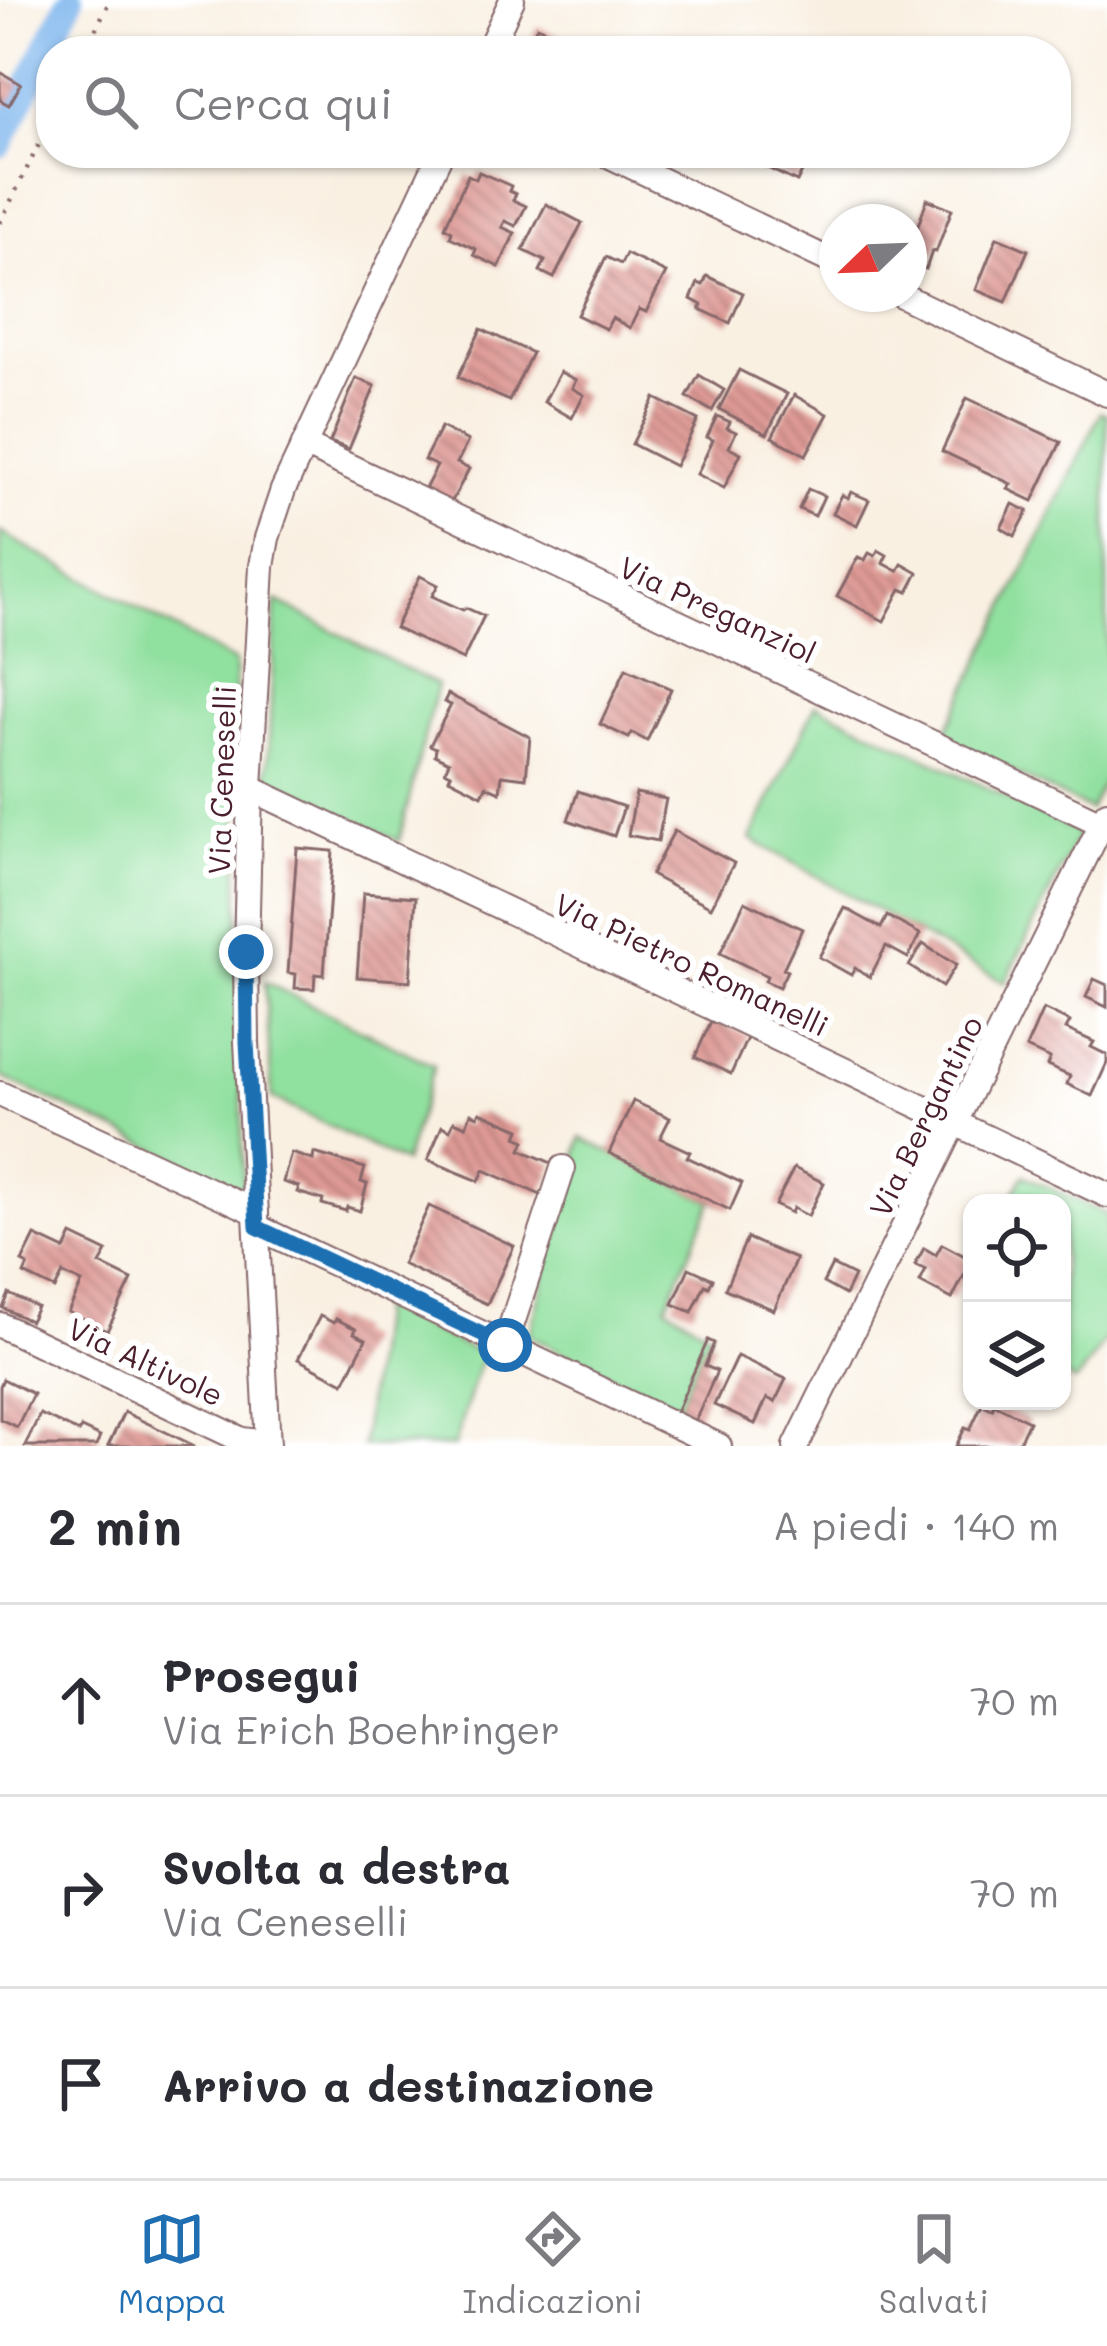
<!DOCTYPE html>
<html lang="it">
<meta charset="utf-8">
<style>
:root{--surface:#fff;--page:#f2f2f3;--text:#2b2b33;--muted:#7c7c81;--line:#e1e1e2;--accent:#1f6fb2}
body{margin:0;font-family:Mali,sans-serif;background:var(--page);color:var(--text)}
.controls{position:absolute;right:36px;bottom:36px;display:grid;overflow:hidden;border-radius:24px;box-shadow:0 3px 9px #0004}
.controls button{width:108px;height:108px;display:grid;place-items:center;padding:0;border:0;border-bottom:3px solid var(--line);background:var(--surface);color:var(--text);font:60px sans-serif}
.compass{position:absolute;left:819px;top:204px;width:108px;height:108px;border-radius:50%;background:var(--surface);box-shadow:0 3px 9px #0004;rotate:247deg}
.stop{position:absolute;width:36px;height:36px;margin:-27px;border:9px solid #1f6fb2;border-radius:50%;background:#fff}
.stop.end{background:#1f6fb2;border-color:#fff;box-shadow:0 3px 12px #0008}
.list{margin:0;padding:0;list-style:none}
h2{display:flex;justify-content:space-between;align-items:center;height:156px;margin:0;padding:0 48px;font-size:51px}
h2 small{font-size:39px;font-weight:400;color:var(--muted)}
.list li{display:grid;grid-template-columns:78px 1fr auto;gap:36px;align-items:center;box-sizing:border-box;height:192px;padding:0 48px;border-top:3px solid var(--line)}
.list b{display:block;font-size:45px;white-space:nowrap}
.list p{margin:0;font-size:39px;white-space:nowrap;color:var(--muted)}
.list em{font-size:39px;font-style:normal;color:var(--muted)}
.icon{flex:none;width:66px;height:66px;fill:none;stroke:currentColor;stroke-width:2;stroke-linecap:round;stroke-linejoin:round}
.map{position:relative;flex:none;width:1107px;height:1446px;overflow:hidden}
.search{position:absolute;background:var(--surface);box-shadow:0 3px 9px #0004;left:36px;right:36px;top:36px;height:132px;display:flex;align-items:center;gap:30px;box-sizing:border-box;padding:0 42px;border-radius:48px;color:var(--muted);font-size:45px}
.sheet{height:732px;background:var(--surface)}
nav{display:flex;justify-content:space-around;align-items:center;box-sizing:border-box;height:168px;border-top:3px solid var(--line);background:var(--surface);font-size:33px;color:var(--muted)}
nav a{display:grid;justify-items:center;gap:6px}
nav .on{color:var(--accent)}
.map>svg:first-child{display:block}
.grass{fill:#90e09f;stroke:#6d8065;stroke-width:3}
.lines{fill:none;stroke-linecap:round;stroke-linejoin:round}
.canal{stroke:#7db5ed;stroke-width:27}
.building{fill:url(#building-back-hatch)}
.street-casing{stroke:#87686b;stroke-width:28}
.path{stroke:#87686b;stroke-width:4.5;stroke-dasharray:3 9;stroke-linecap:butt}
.street{stroke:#fff;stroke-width:24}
.route{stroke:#1f6fb2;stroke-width:15}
.labels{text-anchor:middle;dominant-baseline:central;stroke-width:12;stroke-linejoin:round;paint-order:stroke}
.street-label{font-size:30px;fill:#4a1f2b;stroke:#fff}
</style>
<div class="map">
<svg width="1107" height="1446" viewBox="0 0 1107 1446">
<defs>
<pattern id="building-back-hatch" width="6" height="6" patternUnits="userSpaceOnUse" patternTransform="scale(3)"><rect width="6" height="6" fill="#de9a95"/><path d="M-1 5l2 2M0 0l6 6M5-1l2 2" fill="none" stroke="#b67d7a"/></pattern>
</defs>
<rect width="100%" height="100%" fill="#fff"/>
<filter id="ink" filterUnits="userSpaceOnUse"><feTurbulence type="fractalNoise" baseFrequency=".00833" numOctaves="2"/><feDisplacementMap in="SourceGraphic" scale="24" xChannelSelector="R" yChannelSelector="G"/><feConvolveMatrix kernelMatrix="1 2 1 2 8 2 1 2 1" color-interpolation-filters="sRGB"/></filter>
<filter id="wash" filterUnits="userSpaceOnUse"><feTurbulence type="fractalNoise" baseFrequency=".004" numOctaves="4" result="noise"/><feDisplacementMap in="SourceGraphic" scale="48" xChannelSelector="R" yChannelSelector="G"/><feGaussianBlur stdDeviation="2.7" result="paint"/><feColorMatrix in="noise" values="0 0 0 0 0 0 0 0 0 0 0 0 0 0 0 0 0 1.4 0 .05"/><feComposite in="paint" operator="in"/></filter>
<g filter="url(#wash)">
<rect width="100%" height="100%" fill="#f9f0e2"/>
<g class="grass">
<polygon points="1101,412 1107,414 1107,775 1090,810 943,737"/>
<polygon points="0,532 235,662 243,1190 0,1076"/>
<polygon points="276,601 437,685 399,841 267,778"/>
<polygon points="816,704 1079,833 1005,983 751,839"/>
<polygon points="265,982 434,1066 404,1163 272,1098"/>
<polygon points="581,1138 712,1202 666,1306 709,1333 676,1412 529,1335"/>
<polygon points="1024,1175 1107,1215 1107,1338 1076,1382 1062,1375 1062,1203 1008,1203"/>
<polygon points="379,1307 482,1354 454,1446 362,1446"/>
</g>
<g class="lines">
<polyline class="canal" points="0,144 70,0"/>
</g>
<g id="blocks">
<g class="building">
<polygon points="537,26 575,43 572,51 526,51"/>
<polygon points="0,72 21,84 9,105 0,100"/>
<polygon points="764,153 811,153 797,182 759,164"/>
<polygon points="479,172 511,186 509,191 516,194 513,200 526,206 516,226 505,221 502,227 515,233 499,267 474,255 476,249 450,237 452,231 445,227 468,175 476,179"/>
<polygon points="927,199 952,209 936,252 932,251 926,269 909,263 909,252"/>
<polygon points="546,204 582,223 554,278 540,271 545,261 523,250"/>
<polygon points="997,237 1028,250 1006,302 976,290"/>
<polygon points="626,254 666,273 646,312 639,309 630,328 612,318 606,329 577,315 606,257 621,264"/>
<polygon points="707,276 743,293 730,323 700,309 702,305 691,299 698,283 703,285"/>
<polygon points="481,329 532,353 509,401 458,377"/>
<polygon points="739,370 787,394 767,434 719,409"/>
<polygon points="560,372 576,380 572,388 584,395 572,418 544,402"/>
<polygon points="699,375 724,390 712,411 687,397"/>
<polygon points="356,378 375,386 349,449 330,442"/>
<polygon points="794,395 828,414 806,455 772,437"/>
<polygon points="655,398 698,420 675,466 632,444"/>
<polygon points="967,398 1061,442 1033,501 1008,489 1011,484 942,451"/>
<polygon points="717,416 730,422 727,428 736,432 729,447 741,453 724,488 697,474 713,440 707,437"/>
<polygon points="441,427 468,441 457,463 469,469 451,503 425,489 437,466 424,460"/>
<polygon points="808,489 824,496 815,516 799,509"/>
<polygon points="851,492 869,500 857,525 833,513 842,495 848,498"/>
<polygon points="1013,504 1028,511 1015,536 1001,528"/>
<polygon points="878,550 887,555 883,563 898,571 902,564 918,573 908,592 901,589 884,621 837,596 858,557 865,560 869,553 875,556"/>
<polygon points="420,576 438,585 432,596 463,610 466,608 484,616 463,660 395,628"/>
<polygon points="626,668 671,689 647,741 632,733 629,738 600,724"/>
<polygon points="448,694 530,737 526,778 502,775 500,792 486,786 482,795 449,778 451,774 445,771 449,762 435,755 436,748 430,745 451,705 444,702"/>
<polygon points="578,791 624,807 614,836 568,820"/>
<polygon points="636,793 666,799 658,841 628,835"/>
<polygon points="674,831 734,863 711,907 651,875"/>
<polygon points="297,848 333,851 324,975 315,974 314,989 295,988 296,974 288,973"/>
<polygon points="363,893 416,897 410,981 357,977"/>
<polygon points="745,901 802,929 783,969 787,971 779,987 765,981 767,976 720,953"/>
<polygon points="845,908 881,928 887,916 920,934 908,958 886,946 870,977 855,968 851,975 819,957"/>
<polygon points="923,944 956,965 942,987 909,966"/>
<polygon points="1094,979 1107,985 1107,1007 1086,997"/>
<polygon points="1043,1009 1070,1022 1066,1029 1094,1042 1091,1047 1107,1055 1107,1063 1092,1096 1067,1084 1070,1076 1047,1066 1050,1059 1026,1048"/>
<polygon points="712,1019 748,1036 731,1074 695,1057"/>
<polygon points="633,1101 670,1118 660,1138 690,1152 687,1157 742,1183 730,1210 609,1153"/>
<polygon points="480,1112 520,1129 517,1137 525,1141 521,1150 554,1164 541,1195 484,1170 479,1181 428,1160 442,1126 450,1130 454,1121 466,1126 471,1113 478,1116"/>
<polygon points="291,1153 313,1160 314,1153 365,1168 361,1182 367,1184 360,1211 347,1207 346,1211 322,1204 323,1200 297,1192 299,1187 283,1182"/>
<polygon points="794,1168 824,1183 808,1216 793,1208 791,1213 775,1205"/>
<polygon points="429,1206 514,1246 487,1304 402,1264"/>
<polygon points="72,1235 107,1252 100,1264 132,1280 107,1331 68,1312 82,1283 63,1274 55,1289 24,1274 28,1265 22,1262 35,1236 65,1250"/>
<polygon points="747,1238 796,1259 774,1310 725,1289"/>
<polygon points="942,1244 972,1260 952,1299 920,1282 926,1270 915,1265 924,1248 936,1255"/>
<polygon points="832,1265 854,1276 845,1295 823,1283"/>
<polygon points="689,1268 713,1279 709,1287 705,1285 692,1312 673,1304"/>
<polygon points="9,1294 37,1307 30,1321 3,1308"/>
<polygon points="320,1316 334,1323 336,1319 356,1329 354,1333 366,1339 344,1383 298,1359"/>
<polygon points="708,1340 714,1343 705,1366 717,1371 695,1421 676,1412"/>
<polygon points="737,1356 786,1379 775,1402 767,1398 755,1424 714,1405"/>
<polygon points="3,1379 33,1394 17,1427 0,1419 0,1386"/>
<polygon points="982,1404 992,1409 994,1404 1029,1421 1017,1446 956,1446 965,1428 970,1430"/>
<polygon points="124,1412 195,1446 108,1446"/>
<polygon points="40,1414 79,1432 81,1428 100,1437 96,1446 25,1446"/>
</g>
</g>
</g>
<g filter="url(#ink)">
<use href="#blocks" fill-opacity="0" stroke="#87686b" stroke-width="3"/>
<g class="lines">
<defs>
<g id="street">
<polyline points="488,51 512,0"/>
<polyline points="604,153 837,264"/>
<polyline points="899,294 1107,394"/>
<polyline points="304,445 1107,826"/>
<polyline points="250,788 1107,1195"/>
<polyline points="0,1094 256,1212"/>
<polyline points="257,1227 719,1446"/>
<polyline points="0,1325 242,1440 268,1443"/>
<polyline points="505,1345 563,1168"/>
<polyline points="268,1446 247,1042 246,952 250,788 262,566 267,538 283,490 441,153"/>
<polyline points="796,1446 1107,813"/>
</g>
</defs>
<use href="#street" class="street-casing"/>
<g class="path">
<polyline points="85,51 110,0"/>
<polyline points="0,223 51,120"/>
</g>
<use href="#street" class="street"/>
</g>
</g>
<g class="lines" filter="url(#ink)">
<polyline class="route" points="246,952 247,1042 257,1227 505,1345"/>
</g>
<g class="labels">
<g class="street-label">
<text transform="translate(718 609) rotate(25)">Via Preganziol</text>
<text transform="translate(221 780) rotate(-88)">Via Ceneselli</text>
<text transform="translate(692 964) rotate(25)">Via Pietro Romanelli</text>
<text transform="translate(925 1116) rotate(-64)">Via Bergantino</text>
<text transform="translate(146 1361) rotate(25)">Via Altivole</text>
</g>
</g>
</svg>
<div class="controls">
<button><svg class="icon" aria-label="locate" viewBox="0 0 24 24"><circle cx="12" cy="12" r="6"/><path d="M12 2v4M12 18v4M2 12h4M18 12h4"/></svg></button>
<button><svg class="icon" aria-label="layers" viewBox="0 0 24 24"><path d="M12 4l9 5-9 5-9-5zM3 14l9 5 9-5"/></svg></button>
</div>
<svg class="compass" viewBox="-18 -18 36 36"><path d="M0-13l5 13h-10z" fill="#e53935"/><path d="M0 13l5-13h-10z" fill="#7c7c81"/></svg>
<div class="stop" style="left:505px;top:1345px"></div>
<div class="stop end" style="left:246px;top:952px"></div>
<div class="search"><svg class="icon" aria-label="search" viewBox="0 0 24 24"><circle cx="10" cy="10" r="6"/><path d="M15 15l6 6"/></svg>Cerca qui</div>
</div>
<section class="sheet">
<h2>2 min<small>A piedi · 140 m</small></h2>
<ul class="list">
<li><svg class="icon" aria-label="ahead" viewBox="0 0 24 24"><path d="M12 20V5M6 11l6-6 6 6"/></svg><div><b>Prosegui</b><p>Via Erich Boehringer</p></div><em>70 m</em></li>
<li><svg class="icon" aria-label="right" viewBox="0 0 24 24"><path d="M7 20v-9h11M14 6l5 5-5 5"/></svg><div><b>Svolta a destra</b><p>Via Ceneselli</p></div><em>70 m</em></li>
<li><svg class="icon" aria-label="arrive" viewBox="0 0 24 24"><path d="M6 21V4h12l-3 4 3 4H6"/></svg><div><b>Arrivo a destinazione</b></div></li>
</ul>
</section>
<nav>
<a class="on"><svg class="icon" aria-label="map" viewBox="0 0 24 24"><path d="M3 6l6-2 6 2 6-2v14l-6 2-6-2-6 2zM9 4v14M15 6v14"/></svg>Mappa</a>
<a><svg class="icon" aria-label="directions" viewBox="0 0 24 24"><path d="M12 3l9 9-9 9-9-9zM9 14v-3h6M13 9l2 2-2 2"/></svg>Indicazioni</a>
<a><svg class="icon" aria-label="saved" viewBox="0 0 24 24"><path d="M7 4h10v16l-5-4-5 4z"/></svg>Salvati</a>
</nav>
